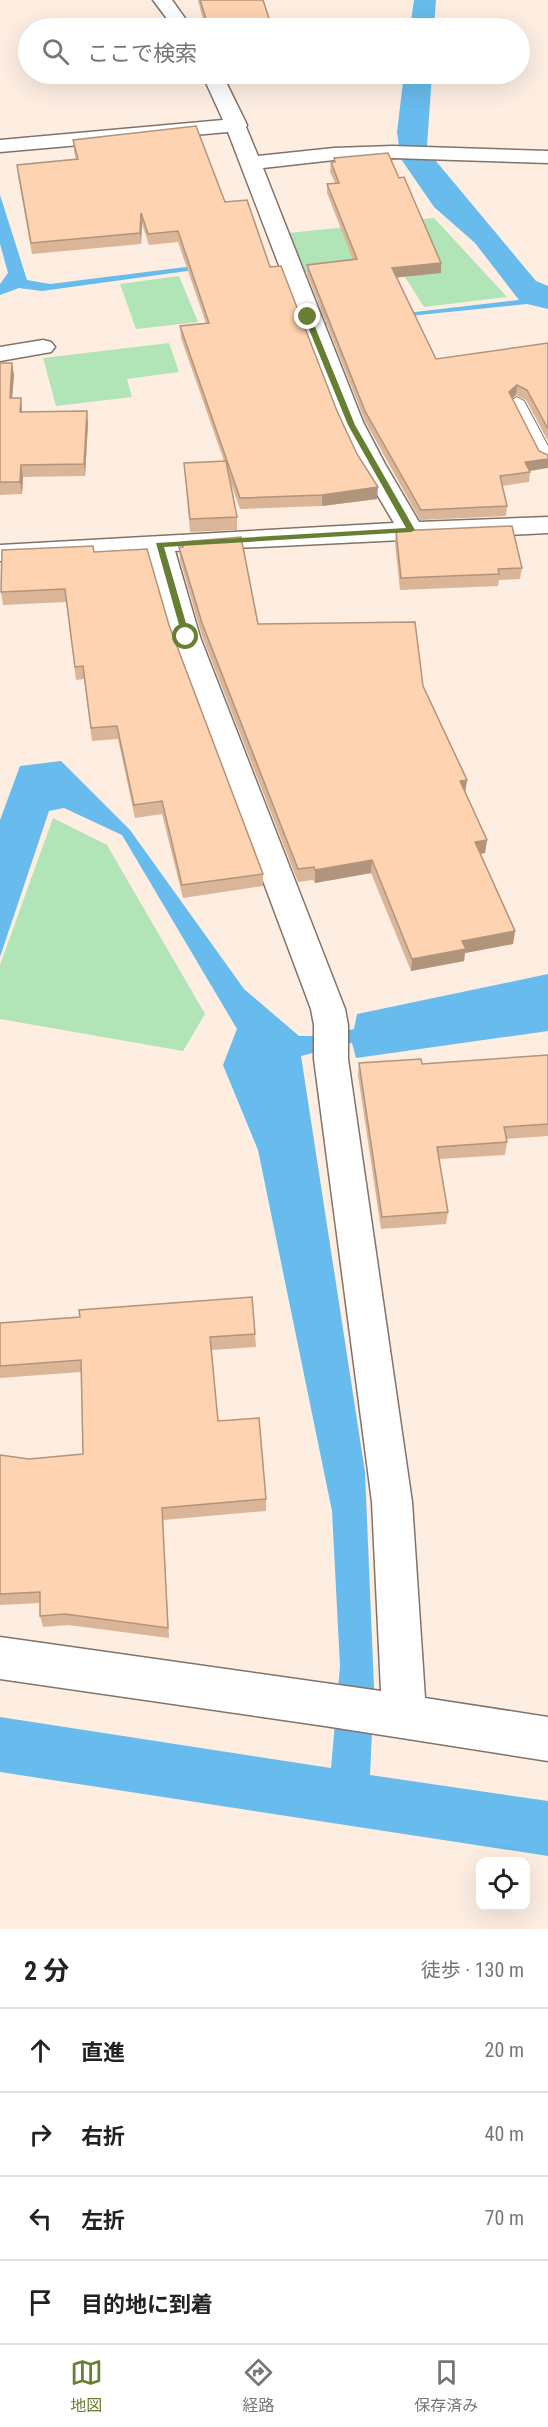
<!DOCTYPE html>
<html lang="ja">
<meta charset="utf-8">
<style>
:root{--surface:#fff;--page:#f6f6f6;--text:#222;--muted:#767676;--line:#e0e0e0;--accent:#667f32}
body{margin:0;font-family:"Roboto Condensed","Noto Sans JP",sans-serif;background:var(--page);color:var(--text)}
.controls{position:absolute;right:18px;bottom:18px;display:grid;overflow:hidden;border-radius:12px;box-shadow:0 6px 24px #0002}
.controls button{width:54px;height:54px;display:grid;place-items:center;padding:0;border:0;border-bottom:2px solid var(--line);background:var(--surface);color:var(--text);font:30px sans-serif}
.stop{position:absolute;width:18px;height:18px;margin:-14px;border:4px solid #667f32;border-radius:50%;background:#fff}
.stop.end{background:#667f32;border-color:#fff;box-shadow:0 2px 6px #0008}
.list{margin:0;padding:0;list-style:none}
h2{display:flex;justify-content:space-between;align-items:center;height:78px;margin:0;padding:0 24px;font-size:26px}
h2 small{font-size:20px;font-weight:400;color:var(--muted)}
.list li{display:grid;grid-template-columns:39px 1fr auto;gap:18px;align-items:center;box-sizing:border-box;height:84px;padding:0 24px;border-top:2px solid var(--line)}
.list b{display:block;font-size:22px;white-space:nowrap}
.list em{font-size:20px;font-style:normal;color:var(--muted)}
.icon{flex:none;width:33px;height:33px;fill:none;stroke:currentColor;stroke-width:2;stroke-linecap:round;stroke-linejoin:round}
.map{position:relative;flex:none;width:548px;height:1929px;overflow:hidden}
.search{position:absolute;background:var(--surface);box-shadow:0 6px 24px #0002;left:18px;right:18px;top:18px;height:66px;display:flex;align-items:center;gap:15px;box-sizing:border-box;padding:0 21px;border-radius:33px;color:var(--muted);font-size:22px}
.sheet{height:414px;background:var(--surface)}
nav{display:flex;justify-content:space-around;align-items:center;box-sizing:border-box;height:84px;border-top:2px solid var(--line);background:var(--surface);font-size:16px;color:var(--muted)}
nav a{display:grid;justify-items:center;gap:3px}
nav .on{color:var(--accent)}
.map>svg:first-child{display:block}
.green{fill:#b1e4b6}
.water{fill:#68bbed}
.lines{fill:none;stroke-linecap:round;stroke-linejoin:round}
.lane-casing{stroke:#817369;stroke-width:2}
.street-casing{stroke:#817369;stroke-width:3}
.lane{fill:#fff;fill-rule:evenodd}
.street{fill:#fff;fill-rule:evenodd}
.wall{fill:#dab598}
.shaded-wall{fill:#b1947c}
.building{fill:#fdd3b1;stroke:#b1947c;stroke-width:1.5}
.route{fill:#667f32}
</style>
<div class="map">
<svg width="548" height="1929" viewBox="0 0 548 1929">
<rect width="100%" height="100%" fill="#feeee2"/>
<g class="green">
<polygon points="434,218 507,297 424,307 395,261 298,273 288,233"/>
<polygon points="179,276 198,322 136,329 120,284"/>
<polygon points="169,343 179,372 127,379 132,397 56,406 43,358"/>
<polygon points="53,818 107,845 205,1014 183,1051 0,1019 0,965"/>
</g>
<g class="water">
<polygon points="414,0 436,0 434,28 410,28"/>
<polygon points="404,74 432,74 427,146 435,160 536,281 548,286 548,309 527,304 321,325 320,323 519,300 475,243 434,207 401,159 397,132"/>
<polygon points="0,195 27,280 50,284 266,257 267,260 42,291 19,288 0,295 0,284 8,273 0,244"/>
<polygon points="61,761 130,830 244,989 299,1036 317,1036 354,1029 357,1014 548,974 548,1031 356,1058 352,1043 301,1056 365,1472 374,1687 370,1775 548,1801 548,1856 0,1772 0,1717 331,1768 340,1666 332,1511 258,1150 223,1065 237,1029 122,835 64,808 49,811 0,957 0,820 20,766"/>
</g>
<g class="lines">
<defs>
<polygon id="lane" points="517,397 524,401 548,446 548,465 540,460 510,401"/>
<g id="street">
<polygon points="153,0 172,0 192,28 174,28"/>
<polygon points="202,74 222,74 247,125 246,127 258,156 334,148 393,146 548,151 548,163 393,158 334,160 263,168 363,422 385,464 419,522 548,517 548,533 175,551 200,637 345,1009 348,1025 348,1059 412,1502 425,1698 548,1717 548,1761 325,1726 0,1679 0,1637 381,1691 372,1502 314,1059 314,1025 311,1009 172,637 148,553 0,561 0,545 394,523 359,464 339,422 228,132 0,152 0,140 223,120"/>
<polygon points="43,340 51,342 55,347 51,352 0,361 0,347"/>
</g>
</defs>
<use href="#lane" class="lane-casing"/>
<use href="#street" class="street-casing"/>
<use href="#lane" class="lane"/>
<use href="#street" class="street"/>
</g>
<g class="wall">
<polygon points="198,0 263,0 272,28 205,28"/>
<polygon points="73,140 225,202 270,267 377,499 322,506 240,509 229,478 237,517 237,530 190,532 184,463 224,461 181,338 180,326 206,323 178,242 149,245 142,224 141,244 32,254 18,176 17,165 76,160 74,151"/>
<polygon points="334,158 441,273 397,277 436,359 548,343 548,441 526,400 516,395 512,398 530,472 529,482 502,486 507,506 506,516 420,520 365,421 307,274 307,265 353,260 327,193 327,184 335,183 330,172 331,162 334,162"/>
<polygon points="0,363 14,375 12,398 21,398 22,412 88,423 85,476 23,477 22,494 0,495"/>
<polygon points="396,531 522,568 520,579 499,580 498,586 400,590 395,543"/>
<polygon points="182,542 258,624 423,686 467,780 465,792 487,840 485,853 480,854 515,931 513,944 465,953 464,961 411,971 371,873 315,883 313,880 298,882 202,636 180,560 179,547 183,547"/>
<polygon points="94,552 169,625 263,874 263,886 183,898 162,814 135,818 118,739 92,741 84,679 76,680 66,602 3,605 1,592"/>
<polygon points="548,1055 548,1136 506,1139 507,1142 505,1155 439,1159 448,1212 446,1224 381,1229 358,1075 359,1063 422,1064"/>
<polygon points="0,1323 255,1334 256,1347 212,1350 218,1421 266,1499 266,1511 163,1520 169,1638 68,1625 43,1627 40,1616 40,1603 0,1605 0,1455 29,1459 83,1454 81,1372 0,1378"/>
</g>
<g class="shaded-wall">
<polygon points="141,213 142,224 141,244 140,233"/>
<polygon points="441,263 441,273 392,278 392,268"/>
<polygon points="12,363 14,375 11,410 10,398"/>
<polygon points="517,385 516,395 508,402 509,392"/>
<polygon points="21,398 22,410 21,424 20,412"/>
<polygon points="87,411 88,423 85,476 84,464"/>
<polygon points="548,459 548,468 523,472 525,462"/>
<polygon points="21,465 23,477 22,494 20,482"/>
<polygon points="378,487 377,499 322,506 322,495"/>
<polygon points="467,780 465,793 460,781"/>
<polygon points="487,840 485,853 473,855 475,842"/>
<polygon points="372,860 371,873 315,883 315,870"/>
<polygon points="515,931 513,944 465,953 464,961 411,971 412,959 462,941"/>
</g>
<g class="building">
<polygon points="200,0 263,0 272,28 209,28"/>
<polygon points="196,126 225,202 247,200 270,267 281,266 337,411 357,454 378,487 322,495 240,498 180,326 209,323 178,231 148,234 141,213 140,233 31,243 17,165 78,159 73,140"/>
<polygon points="388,153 399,178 404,177 441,263 392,268 436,359 548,343 548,429 527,390 517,385 509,392 539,451 548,455 548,459 525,462 530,472 500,476 507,506 421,510 365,411 307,265 357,259 327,184 339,183 331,162 335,162 334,158"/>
<polygon points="0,363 12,363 10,398 21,398 20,412 87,411 84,464 21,465 20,482 0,482"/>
<polygon points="226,461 237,517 190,519 184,463"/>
<polygon points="512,526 522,568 498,569 499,574 401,578 396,531"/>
<polygon points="241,537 258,624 415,622 423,686 467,780 460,781 487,840 475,842 515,931 462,941 466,949 412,959 372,860 315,870 314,867 298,869 202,623 179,547 183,547 182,542"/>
<polygon points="93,546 94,552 147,549 169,625 263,874 182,885 162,801 134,805 117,726 91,728 83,666 75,667 65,589 1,592 2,550"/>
<polygon points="548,1055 548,1124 504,1127 507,1142 437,1147 448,1212 382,1217 359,1063 421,1059 422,1064"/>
<polygon points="252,1297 255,1334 210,1337 218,1421 259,1418 266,1499 162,1508 168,1628 65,1614 40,1616 40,1592 0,1594 0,1455 29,1459 83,1454 81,1360 0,1366 0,1323 80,1317 79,1310"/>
</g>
<polygon class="route" points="308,315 311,317 355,425 415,530 411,532 164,547 190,637 183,639 156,543 406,528 348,425 304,317"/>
</svg>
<div class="controls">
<button><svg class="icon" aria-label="locate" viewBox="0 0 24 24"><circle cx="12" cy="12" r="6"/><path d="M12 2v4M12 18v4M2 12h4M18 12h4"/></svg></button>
</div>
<div class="stop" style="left:186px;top:637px"></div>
<div class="stop end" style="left:308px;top:317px"></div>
<div class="search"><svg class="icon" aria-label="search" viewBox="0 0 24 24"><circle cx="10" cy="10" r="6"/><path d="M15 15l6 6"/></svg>ここで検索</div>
</div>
<section class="sheet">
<h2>2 分<small>徒歩 · 130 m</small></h2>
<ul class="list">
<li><svg class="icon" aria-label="ahead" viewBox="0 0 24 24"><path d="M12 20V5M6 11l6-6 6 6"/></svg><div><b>直進</b></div><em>20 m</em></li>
<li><svg class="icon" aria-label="right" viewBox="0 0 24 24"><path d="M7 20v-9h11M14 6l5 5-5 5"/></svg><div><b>右折</b></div><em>40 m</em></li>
<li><svg class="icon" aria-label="left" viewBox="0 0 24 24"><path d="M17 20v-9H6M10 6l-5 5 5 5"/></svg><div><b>左折</b></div><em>70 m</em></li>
<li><svg class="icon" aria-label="arrive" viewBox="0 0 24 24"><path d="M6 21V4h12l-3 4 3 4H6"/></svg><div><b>目的地に到着</b></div></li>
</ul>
</section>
<nav>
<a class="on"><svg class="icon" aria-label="map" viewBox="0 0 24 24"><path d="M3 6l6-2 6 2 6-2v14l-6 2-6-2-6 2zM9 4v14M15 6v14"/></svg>地図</a>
<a><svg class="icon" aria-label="directions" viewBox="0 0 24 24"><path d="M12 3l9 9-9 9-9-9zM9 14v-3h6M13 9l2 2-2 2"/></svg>経路</a>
<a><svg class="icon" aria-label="saved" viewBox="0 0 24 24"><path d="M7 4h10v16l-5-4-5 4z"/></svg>保存済み</a>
</nav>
